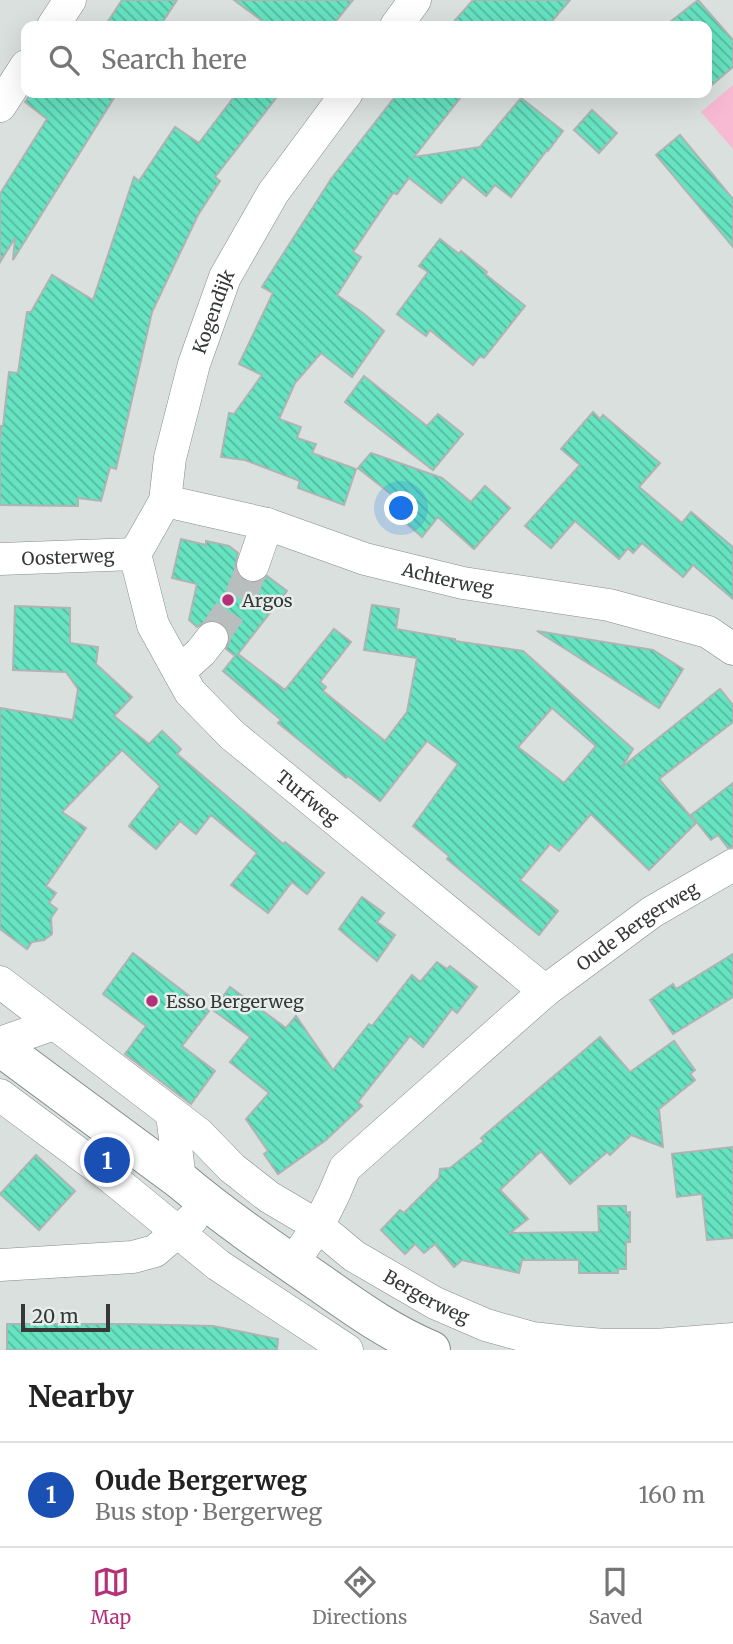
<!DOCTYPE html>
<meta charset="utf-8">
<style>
:root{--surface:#fff;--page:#f6f6f6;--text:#222;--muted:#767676;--line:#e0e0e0;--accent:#b53177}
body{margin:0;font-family:Merriweather,serif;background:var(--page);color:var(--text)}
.scale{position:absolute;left:21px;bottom:18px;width:89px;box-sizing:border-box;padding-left:7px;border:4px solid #353837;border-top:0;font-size:19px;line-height:24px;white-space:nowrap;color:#353837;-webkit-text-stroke:5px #e6edeb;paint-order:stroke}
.you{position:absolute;left:402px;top:509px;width:24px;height:24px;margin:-18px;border:5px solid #fff;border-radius:50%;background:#1a73e8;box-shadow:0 0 0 10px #1a73e833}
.badge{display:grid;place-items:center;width:46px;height:46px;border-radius:50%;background:var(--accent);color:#fff;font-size:23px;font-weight:700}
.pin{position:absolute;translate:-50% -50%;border:4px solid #fff;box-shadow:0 2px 7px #0006}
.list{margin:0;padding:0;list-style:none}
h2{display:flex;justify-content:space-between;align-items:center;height:91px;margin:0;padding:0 28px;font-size:30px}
h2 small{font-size:23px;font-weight:400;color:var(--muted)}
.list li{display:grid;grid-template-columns:46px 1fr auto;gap:21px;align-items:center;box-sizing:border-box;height:105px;padding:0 28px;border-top:2px solid var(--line)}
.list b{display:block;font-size:26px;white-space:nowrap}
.list p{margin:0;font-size:23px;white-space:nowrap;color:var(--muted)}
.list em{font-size:23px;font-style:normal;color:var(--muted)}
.icon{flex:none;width:38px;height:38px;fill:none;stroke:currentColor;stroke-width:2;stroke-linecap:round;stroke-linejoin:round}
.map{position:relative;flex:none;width:733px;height:1350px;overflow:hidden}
.search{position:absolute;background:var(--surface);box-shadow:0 7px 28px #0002;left:21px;right:21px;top:21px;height:77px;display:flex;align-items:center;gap:18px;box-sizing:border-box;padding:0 24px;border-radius:14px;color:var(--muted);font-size:26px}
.sheet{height:196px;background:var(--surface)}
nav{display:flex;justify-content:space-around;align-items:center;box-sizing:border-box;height:98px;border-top:2px solid var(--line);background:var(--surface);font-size:19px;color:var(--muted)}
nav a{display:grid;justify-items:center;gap:4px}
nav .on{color:var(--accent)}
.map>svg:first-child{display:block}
.green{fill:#f8bad3}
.building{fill:url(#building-back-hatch);stroke:#adb4b2;stroke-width:2;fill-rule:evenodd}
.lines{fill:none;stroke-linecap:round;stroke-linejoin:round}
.minor-tunnel{stroke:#b8bebd;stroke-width:32;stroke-dasharray:32 16;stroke-linecap:butt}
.minor-casing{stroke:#858c89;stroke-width:33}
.major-casing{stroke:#858c89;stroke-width:40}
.minor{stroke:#fff;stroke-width:32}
.major{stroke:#fff;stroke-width:38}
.poi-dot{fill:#b53177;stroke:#e6edeb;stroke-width:2.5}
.labels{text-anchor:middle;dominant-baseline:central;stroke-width:5;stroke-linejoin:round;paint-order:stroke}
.street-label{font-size:18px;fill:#353837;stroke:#e6edeb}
.poi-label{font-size:18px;fill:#353837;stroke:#e6edeb;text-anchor:start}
</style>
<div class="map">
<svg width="733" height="1350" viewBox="0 0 733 1350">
<defs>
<pattern id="building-back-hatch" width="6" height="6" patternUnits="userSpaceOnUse" patternTransform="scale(1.75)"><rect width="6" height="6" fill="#66e3c1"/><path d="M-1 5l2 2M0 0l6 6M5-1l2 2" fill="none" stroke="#55b99e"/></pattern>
</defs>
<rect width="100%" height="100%" fill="#d9e0de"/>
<polygon class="green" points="733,85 733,149 701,112"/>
<g class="building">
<polygon points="122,0 177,0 160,26 105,26"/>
<polygon points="234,0 353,0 332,26 269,26"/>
<polygon points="473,0 570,0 548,26 450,26"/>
<polygon points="698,0 733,40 733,67 707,89 707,26 665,26"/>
<polygon points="31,93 117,93 13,260 15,238 0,262 0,194 47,119 25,102"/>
<polygon points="237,93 280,93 215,177 220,181 198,215 152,312 116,469 110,467 101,501 78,498 78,506 0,505 0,435 1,435 1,426 3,426 9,372 18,373 27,312 31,312 52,275 93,300 134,177 139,181 175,127 199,143"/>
<polygon points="398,93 464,93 414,157 480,147 521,98 563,131 548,151 547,150 511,197 495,185 486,196 463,177 441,203 409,178 397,194 393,193 353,252 361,257 337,295 363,313 384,331 352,377 321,353 295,383 279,419 301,427 297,438 316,444 312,453 356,469 344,505 298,488 300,481 245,460 221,457 229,413 234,414 262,375 239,364 273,293 262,287 331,179"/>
<polygon points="592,110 617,133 599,153 574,130"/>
<polygon points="680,135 733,199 733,247 656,155"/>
<polygon points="440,239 459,254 461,251 487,272 485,274 525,306 484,358 480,356 473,365 430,330 426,336 397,314 428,272 419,266"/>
<polygon points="364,376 427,426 438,414 463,434 433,470 345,402"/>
<polygon points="593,412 600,419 603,415 660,463 639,487 682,523 691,512 733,547 733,599 693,565 683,577 642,543 633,553 628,548 619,559 575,521 551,548 525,526 580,465 561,449"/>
<polygon points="371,453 442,478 471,502 485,486 510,508 474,549 438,517 422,537 396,514 405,505 358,468"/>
<path d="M 181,539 L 206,545 L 206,541 L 229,546 L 238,553 L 235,568 L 240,578 L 248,583 L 256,583 L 265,579 L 267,576 L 287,591 L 238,654 L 285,690 L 334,629 L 351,642 L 320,682 L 326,687 L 323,691 L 385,741 L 407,712 L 417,658 L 364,650 L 372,605 L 399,609 L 396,629 L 455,639 L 455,641 L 523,651 L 633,749 L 622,767 L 720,689 L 733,705 L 733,722 L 659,779 L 696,823 L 649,870 L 591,814 L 559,851 L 550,844 L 520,880 L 558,911 L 539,935 L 447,859 L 449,856 L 413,826 L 458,764 L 427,741 L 380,801 L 348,776 L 346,778 L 278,723 L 281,720 L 223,671 L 235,656 L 226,649 L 230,640 L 229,631 L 223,623 L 215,620 L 206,621 L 197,627 L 189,620 L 197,584 L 172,578 ZM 552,708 L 596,746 L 564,783 L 518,747 Z"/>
<polygon points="15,606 70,608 70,643 98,647 96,664 132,697 114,716 149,744 162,731 181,749 177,754 283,844 285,842 324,873 307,894 292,882 268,913 231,885 257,853 211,815 196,834 180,821 156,849 129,826 160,786 122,750 62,812 86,828 46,886 56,893 49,903 57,909 51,918 52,934 44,940 32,942 27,949 0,929 0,708 73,720 78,689 66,672 13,670"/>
<polygon points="537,631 653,650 683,669 659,708"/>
<polygon points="733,783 733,847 728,848 718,835 711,840 691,815"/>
<polygon points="362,897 384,913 377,922 395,935 377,961 339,929"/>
<polygon points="133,953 209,1011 182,1046 215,1071 191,1104 125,1054 146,1026 103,994"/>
<polygon points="733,954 733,997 673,1034 650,1000 673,984 676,989"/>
<polygon points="437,962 447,969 450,966 477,987 457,1013 452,1009 423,1047 410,1036 358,1102 362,1106 326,1140 278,1174 264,1154 268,1151 246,1119 269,1093 230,1062 250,1037 213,1010 230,987 286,1028 296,1016 333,1070 369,1024 372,1026 412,975 420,982"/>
<polygon points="600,1037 630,1072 674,1041 695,1070 690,1074 695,1080 659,1109 663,1147 631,1135 610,1155 607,1152 570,1184 541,1151 500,1190 528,1219 510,1233 599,1232 598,1206 626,1206 626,1213 630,1212 630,1242 626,1242 626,1269 618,1269 618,1273 579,1273 579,1260 522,1260 519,1273 462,1260 454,1267 435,1244 424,1253 415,1244 405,1254 381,1230 400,1210 404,1213 439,1178 440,1169 450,1168 484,1141 481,1138"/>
<polygon points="733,1147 733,1238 707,1240 702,1194 677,1197 672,1154"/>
<polygon points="36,1155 75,1191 39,1230 0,1194"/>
<polygon points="7,1324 127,1324 213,1326 278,1339 277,1350 7,1350"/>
</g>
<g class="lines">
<polyline class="minor-tunnel" points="212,638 242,593 253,565"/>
<defs>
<g id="minor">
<polyline points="53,26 70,0"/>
<polyline points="396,26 415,0"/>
<polyline points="0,106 26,66"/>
<path id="s1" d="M 165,501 L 267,524 L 365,559 L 463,583 L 609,605 L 708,632 L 733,649"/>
<path id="s2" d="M 135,554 L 153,625 L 190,692 L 232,735 L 545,991"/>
<path id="s3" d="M 135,554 L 165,501 L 170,458 L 194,364 L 225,277 L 273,193 L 347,93"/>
<path id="s4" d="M 0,559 L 135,554"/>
<polyline points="253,565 267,524"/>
<polyline points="179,672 201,652 212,638"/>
<path id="s5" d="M 0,982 L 198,1133 L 232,1168 L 269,1197 L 318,1226 L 354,1256 L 435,1303 L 486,1325 L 532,1338 L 568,1342 L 604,1345 L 656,1345 L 733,1339"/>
<polyline points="0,1043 54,1024"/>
<polyline points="0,1095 113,1179 218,1265 347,1350"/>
<polyline points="172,1114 180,1180"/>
<path id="s6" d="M 292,1264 L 318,1226 L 334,1194 L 345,1168 L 545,991 L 652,912 L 733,865"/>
<polyline points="0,1265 133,1257 155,1251 192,1219"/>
</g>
<path id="major" d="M 0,1047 L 180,1180 C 224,1217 272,1250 320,1283 C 356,1308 390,1333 431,1350"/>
</defs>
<use href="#minor" class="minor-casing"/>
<use href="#major" class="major-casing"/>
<use href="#minor" class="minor"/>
<use href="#major" class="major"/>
</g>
<g class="poi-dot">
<circle cx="228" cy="600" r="7"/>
<circle cx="152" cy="1001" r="7"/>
</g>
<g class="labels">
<g class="street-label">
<text stroke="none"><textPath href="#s3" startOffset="257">Kogendijk</textPath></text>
<text stroke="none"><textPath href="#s4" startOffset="68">Oosterweg</textPath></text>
<text stroke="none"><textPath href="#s1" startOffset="294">Achterweg</textPath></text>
<text stroke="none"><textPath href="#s2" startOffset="308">Turfweg</textPath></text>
<text stroke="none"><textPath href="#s6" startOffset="490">Oude Bergerweg</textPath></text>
<text stroke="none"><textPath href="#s5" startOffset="532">Bergerweg</textPath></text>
</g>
<g class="poi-label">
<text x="242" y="600">Argos</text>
<text x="166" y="1001">Esso Bergerweg</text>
</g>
</g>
</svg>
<div class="scale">20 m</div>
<div class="you"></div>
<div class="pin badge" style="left:107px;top:1160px;background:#1a4fb4">1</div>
<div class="search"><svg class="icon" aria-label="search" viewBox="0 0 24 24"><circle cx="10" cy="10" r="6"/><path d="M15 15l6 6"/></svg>Search here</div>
</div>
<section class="sheet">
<h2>Nearby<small></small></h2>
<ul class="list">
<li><span class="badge" style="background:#1a4fb4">1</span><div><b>Oude Bergerweg</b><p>Bus stop · Bergerweg</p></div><em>160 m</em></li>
</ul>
</section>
<nav>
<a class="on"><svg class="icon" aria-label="map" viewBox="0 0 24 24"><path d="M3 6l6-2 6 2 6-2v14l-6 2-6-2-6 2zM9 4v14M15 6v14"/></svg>Map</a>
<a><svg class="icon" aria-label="directions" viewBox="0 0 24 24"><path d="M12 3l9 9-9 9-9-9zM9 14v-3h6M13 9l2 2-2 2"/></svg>Directions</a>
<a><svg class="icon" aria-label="saved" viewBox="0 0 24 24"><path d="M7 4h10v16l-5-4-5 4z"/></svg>Saved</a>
</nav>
